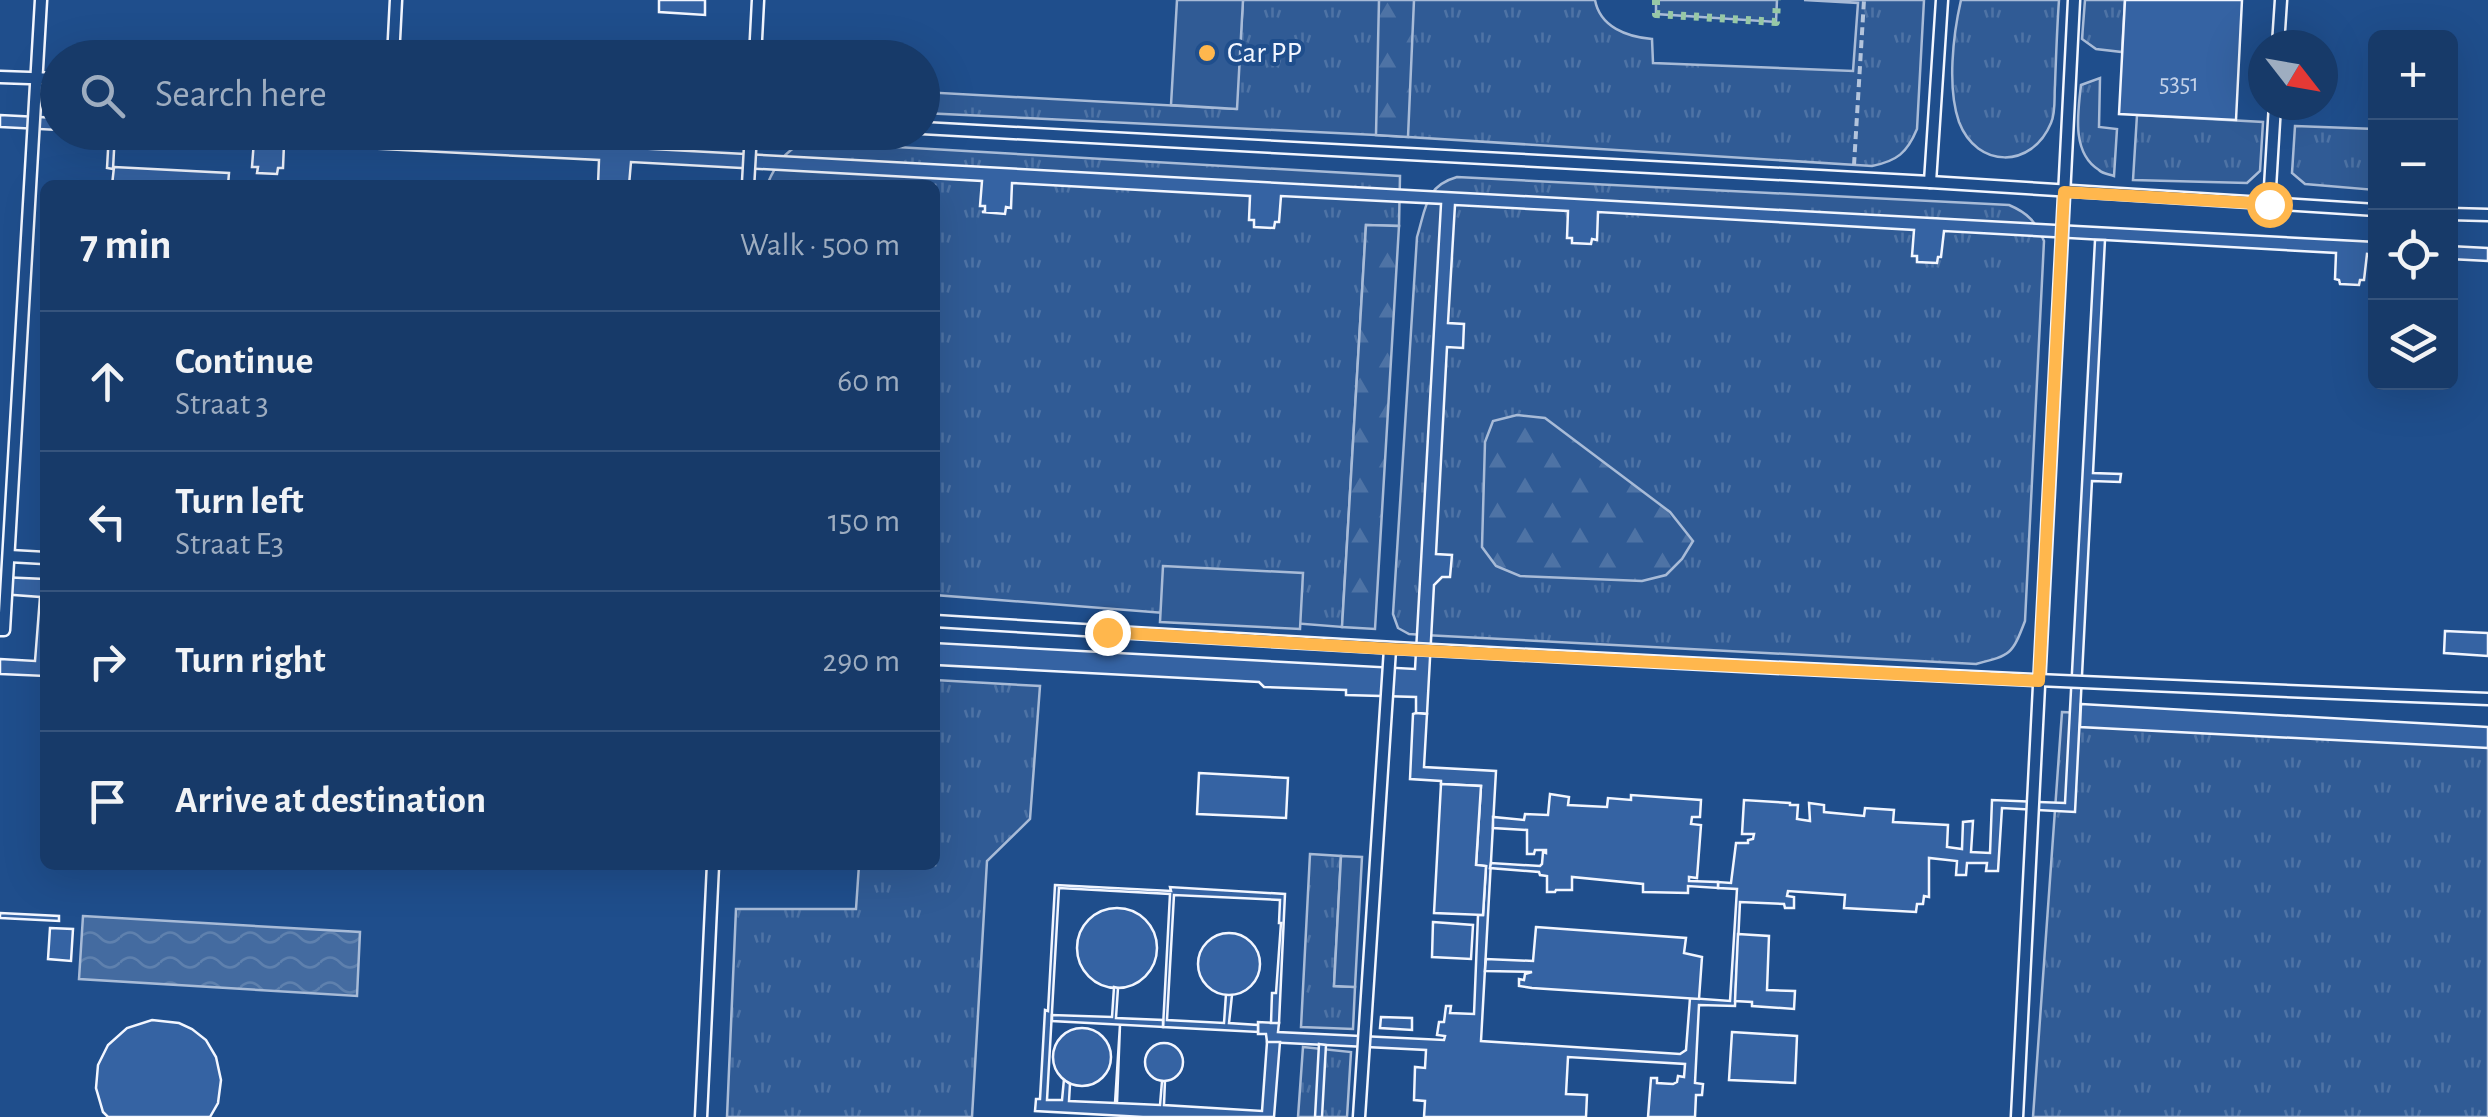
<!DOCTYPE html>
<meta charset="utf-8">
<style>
:root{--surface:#173a69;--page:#20416f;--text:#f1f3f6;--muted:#9eadc0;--line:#36547d}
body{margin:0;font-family:"Alegreya Sans",sans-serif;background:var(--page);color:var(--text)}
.controls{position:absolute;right:30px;top:30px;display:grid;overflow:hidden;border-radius:15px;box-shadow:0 10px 40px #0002}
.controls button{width:90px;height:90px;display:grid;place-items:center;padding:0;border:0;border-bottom:2px solid var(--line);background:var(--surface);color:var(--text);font:50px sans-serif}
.compass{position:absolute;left:2248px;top:30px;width:90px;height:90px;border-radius:50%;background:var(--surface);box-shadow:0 10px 40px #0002;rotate:121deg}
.stop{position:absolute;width:30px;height:30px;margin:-22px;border:8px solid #ffb74d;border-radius:50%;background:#fff}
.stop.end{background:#ffb74d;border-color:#fff;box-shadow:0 2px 10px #0008}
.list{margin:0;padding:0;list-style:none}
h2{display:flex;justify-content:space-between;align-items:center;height:130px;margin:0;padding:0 40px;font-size:42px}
h2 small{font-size:32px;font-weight:400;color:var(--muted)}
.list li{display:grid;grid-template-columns:65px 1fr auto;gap:30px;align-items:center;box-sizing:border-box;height:140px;padding:0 40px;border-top:2px solid var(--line)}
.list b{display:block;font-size:38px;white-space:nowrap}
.list p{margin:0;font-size:32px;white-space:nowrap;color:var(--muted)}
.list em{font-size:32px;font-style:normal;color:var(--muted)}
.icon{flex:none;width:55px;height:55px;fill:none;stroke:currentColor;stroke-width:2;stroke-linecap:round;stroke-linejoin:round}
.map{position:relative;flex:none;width:2488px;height:1117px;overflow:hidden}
.search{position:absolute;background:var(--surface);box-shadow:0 10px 40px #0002;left:40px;top:40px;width:900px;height:110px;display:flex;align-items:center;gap:25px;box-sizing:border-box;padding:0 35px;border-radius:55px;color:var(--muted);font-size:38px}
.panel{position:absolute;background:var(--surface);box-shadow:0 10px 40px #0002;left:40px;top:180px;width:900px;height:690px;border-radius:15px}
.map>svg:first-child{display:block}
.grass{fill:url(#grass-tufts);stroke:#a8bbd7;stroke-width:2.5}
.forest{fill:url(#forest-firs);stroke:#a8bbd7;stroke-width:2.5}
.pitch{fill:#305b95;stroke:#a8bbd7;stroke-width:2.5}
.water{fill:url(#water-waves);stroke:#a8bbd7;stroke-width:2.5}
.building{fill:#3563a3;stroke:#f2f6ff;stroke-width:2.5}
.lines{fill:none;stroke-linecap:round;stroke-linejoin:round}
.service-casing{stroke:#f2f6ff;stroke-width:15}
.path{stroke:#b3c4dc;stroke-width:4;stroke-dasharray:8 5;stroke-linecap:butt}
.service{stroke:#1f4e8c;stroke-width:10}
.hedge{stroke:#97c8a6;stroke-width:8;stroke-dasharray:5 8;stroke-linecap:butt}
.route{stroke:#ffb74d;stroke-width:12}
.poi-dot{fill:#ffb74d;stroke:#1f4e8c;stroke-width:4}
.labels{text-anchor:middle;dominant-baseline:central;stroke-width:8;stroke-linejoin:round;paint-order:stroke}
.number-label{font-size:25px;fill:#c3d1e8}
.poi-label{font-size:30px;fill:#f2f6ff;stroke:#1f4e8c;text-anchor:start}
</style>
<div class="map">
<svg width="2488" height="1117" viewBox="0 0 2488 1117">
<defs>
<pattern id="grass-tufts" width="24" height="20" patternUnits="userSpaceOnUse" patternTransform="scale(2.5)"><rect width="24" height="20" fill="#305b95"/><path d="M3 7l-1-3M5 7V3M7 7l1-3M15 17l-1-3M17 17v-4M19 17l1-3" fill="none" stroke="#4e73a5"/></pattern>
<pattern id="forest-firs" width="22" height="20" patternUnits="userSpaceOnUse" patternTransform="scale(2.5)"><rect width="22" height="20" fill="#305b95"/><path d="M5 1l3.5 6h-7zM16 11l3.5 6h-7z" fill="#4e73a5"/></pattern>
<pattern id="water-waves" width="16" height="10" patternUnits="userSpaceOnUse" patternTransform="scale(2.5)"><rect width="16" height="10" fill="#446ba0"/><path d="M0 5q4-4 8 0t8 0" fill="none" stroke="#5f81ae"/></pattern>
</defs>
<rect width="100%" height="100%" fill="#1f4e8c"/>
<g class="grass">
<path d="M 1243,0 L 1595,0 C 1600,27 1627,37 1652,39 L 1653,63 L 1853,71 L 1858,3 L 1804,0 L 1924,0 L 1917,129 C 1907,153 1897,161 1872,166 L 1376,135 L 923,113 L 923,92 L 1236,109 Z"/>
<path d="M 1961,0 L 2059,0 C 2057,28 2056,57 2055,85 C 2054,97 2056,112 2051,123 C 2032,169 1977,169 1959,122 C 1947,88 1953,35 1961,0 Z"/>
<polygon points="2085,0 2125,0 2122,52 2096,49 2082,39"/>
<path d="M 2100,78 L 2099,127 L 2117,129 L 2114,176 C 2109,174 2103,174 2099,170 C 2071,153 2078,112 2081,85 Z"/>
<polygon points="2137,115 2263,122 2260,171 2247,183 2133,180"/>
<polygon points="2295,126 2375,129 2375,190 2305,184 2292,173"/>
<path d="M 809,142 L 1400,176 L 1399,226 L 1366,225 L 1342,627 L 935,595 L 935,404 L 938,345 L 935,344 L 935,185 L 767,185 C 775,165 787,146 809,142 Z"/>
<path d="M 1457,177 L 2009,205 C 2028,213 2036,222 2044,241 L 2025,621 C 2012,655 2011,655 1976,664 L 1424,635 L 1409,634 L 1398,628 L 1393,614 L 1417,237 C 1426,208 1425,186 1457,177 Z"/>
<polygon points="935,680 1040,686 1030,819 987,861 972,1117 727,1117 736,909 856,909 859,865 935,865"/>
<polygon points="2062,712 2488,735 2488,1117 2033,1117"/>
<polygon points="1310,854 1341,856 1334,986 1355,987 1353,1029 1301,1027"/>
<polygon points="1303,1047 1351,1052 1347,1117 1298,1117"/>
</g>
<g class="forest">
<polygon points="1379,0 1414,0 1408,137 1376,135"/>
<polygon points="1366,225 1399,226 1375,629 1342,627"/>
<polygon points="1517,415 1545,418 1670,512 1693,541 1682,559 1666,575 1642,581 1520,576 1496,566 1482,547 1485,442 1493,421"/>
</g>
<g class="pitch">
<polygon points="1177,0 1243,0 1237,109 1171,105"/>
<polygon points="1656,0 1777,0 1776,22 1656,14"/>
<polygon points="1163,566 1303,573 1300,629 1160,622"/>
<polygon points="1341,856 1362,857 1355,987 1334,986"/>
</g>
<polygon class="water" points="83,916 360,932 357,996 79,979"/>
<g class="building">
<polygon points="659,0 705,0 705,15 659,12"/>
<polygon points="2125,0 2242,0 2236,120 2119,114"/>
<polygon points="0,115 58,118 58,130 0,127"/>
<polygon points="106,132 335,132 2376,242 2376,255 2367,254 2364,280 2360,280 2359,285 2340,284 2339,280 2335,279 2336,253 1944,231 1941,257 1938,257 1937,263 1917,262 1917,256 1912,256 1914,230 1598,212 1597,240 1592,239 1591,244 1572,243 1572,238 1567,238 1568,211 1455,205 1448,323 1464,324 1463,348 1447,347 1436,554 1452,555 1450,577 1442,577 1434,585 1427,714 1416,713 1416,697 1346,695 1346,690 1264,687 1259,682 935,665 935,643 1415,669 1441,204 1281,196 1279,222 1275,222 1274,228 1254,227 1254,220 1249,220 1250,196 1012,183 1011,208 1006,207 1005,214 982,212 985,211 985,206 980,206 982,181 631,162 629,185 598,185 599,160 284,144 283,168 278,168 277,174 257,173 258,167 252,167 254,140 115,133 113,169 107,168 109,133"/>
<polygon points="114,167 229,173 228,185 112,185"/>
<polygon points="2095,240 2105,240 2093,473 2121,474 2120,482 2092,481 2075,812 2002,808 1998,871 1986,871 1987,863 1967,863 1966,875 1956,875 1957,861 1929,858 1929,897 1924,896 1923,904 1917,904 1916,912 1844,908 1845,895 1788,891 1787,896 1794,897 1794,908 1785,908 1784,904 1740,902 1735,1006 1699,1005 1695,1083 1703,1084 1702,1095 1696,1095 1695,1117 1648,1117 1651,1078 1657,1078 1657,1083 1673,1084 1677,1082 1678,1076 1684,1077 1685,1064 1568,1057 1566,1094 1587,1095 1586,1117 1424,1117 1425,1101 1414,1100 1415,1067 1425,1068 1426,1050 1267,1042 1266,1034 1258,1034 1258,1022 1279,1023 1278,1032 1444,1040 1445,1036 1437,1035 1439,1022 1444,1022 1446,1006 1451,1006 1450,1013 1474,1014 1478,915 1483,915 1486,866 1476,865 1481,786 1441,784 1441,781 1410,779 1413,714 1416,713 1427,714 1424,767 1496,771 1481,1041 1680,1054 1686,1050 1690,998 1730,1001 1737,889 1718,888 1718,882 1731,883 1736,843 1748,843 1748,840 1753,839 1754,834 1742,834 1744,800 1790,803 1790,805 1798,805 1797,819 1810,821 1809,803 1824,805 1824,812 1864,816 1865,808 1894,810 1893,822 1948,825 1947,847 1962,849 1963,822 1973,821 1971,852 1990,853 1992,800 2065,803"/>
<polygon points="2450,246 2488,248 2488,261 2450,259"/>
<polygon points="0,577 45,579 45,676 0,674 0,659 35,661 40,597 0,594"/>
<polygon points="2445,631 2488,633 2488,656 2444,653"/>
<polygon points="2081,704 2488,727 2488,748 2080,727"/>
<polygon points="1199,773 1288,778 1286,818 1197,814"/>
<polygon points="1441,784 1481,786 1476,865 1486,866 1483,915 1434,913"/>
<polygon points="1550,794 1569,797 1568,805 1607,807 1608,798 1631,800 1631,795 1701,800 1700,817 1692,817 1691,824 1701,825 1697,878 1689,877 1689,881 1718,882 1718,888 1688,886 1688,893 1643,892 1643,884 1572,877 1572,890 1556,890 1555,892 1547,892 1547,876 1540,875 1539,872 1490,868 1491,863 1540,866 1542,864 1543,852 1546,853 1546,850 1535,850 1534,854 1527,854 1527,830 1493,828 1493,817 1524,820 1525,814 1548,815"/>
<polygon points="1055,885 1171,891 1170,887 1285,894 1279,1023 1271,1023 1272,993 1276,993 1281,923 1279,923 1280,900 1174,895 1167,1020 1224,1023 1226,994 1232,995 1229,1023 1258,1025 1258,1032 1163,1027 1170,894 1059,888 1047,1100 1062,1100 1064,1079 1070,1084 1069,1101 1115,1103 1120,1025 1117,1103 1160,1105 1162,1081 1165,1081 1164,1105 1262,1111 1267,1042 1280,1042 1274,1117 1143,1117 1035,1111 1036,1099 1040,1099 1045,1010 1048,1011"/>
<circle cx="1117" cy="948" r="40"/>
<polygon points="0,913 59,916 59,921 0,918"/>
<polygon points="1433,922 1473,925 1471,959 1432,957"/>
<polygon points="1536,927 1686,938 1684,953 1702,957 1699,999 1532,988 1519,986 1519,979 1524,980 1525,974 1532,972 1485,971 1486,959 1533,961"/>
<polygon points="50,928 73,929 71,961 48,959"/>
<circle cx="1229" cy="964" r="31"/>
<polygon points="1738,934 1769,936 1767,990 1795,991 1794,1009 1752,1006 1752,1002 1735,1001"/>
<polygon points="1114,987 1118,988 1116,1018 1163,1020 1163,1027 1052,1021 1052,1015 1112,1017"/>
<polygon points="1381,1017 1412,1018 1412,1030 1380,1028"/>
<polygon points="152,1020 179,1023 192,1029 206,1040 216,1057 221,1080 218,1103 210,1117 108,1117 103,1112 96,1088 98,1065 108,1045 127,1028"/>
<circle cx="1082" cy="1057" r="29"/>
<polygon points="1732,1032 1797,1036 1795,1083 1729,1080"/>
<circle cx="1164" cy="1062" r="19"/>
<polygon points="1319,1044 1326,1045 1322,1117 1315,1117"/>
</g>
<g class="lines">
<defs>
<g id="service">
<polyline points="2278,45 2281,0"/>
<polyline points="393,58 396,0"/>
<polyline points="755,58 758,0"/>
<polyline points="0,77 58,79"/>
<polyline points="922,128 1930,182 2376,210"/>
<polyline points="1930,182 1942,0"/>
<polyline points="748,185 751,132"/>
<polyline points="2269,204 2275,105"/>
<polyline points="2450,214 2488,215"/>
<polyline points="9,556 45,558"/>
<path d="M 935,621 C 1452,653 1970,679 2488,699"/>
<polyline points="0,630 4,630 41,0"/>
<polyline points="701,1117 713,865"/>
<polyline points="1359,1117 1390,649"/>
<polyline points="2017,1117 2074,0"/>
</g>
</defs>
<use href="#service" class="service-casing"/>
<polyline class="path" points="1854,165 1864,0"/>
<use href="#service" class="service"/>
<polyline class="hedge" points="1656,0 1656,14 1776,22 1777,0"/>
</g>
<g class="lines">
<polyline class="route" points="1107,632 1390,649 2039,681 2064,192 2269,204"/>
</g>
<circle class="poi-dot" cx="1207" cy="53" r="10"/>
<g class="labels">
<g class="number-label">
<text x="2179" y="83">5351</text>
</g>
<g class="poi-label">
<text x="1227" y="53">Car PP</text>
</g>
</g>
</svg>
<div class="controls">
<button>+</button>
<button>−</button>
<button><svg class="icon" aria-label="locate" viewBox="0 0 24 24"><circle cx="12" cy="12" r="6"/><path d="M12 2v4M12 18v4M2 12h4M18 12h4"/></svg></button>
<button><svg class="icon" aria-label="layers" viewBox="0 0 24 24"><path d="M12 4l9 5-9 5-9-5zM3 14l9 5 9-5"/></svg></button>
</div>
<svg class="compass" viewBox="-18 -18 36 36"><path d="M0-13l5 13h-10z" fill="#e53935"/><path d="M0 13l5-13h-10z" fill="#9eadc0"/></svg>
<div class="stop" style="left:2269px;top:204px"></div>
<div class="stop end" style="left:1107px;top:632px"></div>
<div class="search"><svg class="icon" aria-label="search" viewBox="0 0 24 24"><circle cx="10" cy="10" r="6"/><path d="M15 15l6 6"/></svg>Search here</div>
<section class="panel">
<h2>7 min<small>Walk · 500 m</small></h2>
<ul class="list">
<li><svg class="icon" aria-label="ahead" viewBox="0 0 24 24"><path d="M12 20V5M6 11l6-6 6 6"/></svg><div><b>Continue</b><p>Straat 3</p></div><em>60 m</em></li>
<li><svg class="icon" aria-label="left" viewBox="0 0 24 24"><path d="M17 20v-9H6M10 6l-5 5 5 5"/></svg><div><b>Turn left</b><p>Straat E3</p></div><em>150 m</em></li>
<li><svg class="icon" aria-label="right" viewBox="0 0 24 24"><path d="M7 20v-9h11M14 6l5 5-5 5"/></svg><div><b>Turn right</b></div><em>290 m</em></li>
<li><svg class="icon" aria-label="arrive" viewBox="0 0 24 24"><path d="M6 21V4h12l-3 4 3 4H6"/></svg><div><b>Arrive at destination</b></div></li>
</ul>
</section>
</div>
